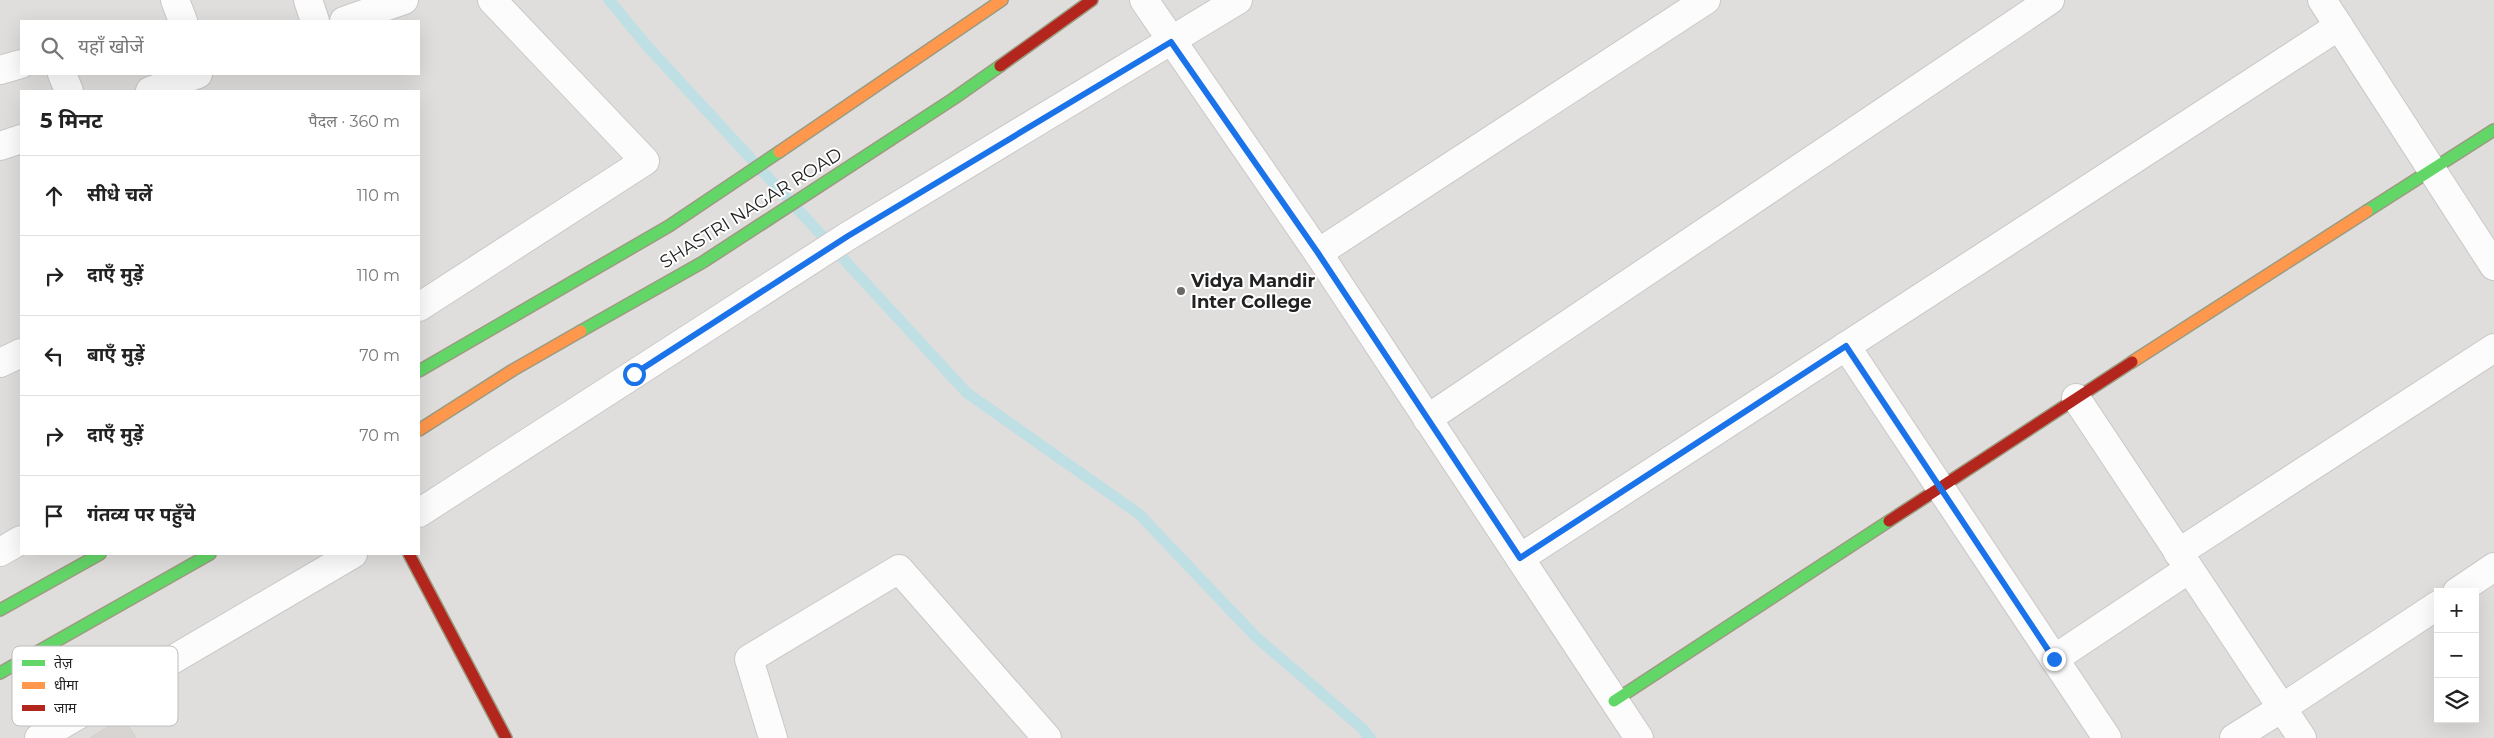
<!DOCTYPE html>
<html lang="hi">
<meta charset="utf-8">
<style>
:root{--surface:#fff;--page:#f2f2f2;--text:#222;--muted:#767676;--line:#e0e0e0}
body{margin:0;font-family:Montserrat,"Noto Sans Devanagari",sans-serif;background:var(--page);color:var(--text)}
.controls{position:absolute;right:15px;bottom:15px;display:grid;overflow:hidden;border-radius:0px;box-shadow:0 5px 20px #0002}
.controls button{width:45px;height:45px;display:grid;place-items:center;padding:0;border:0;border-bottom:1px solid var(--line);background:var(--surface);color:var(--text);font:25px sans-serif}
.stop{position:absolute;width:15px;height:15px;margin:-11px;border:4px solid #1a73e8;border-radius:50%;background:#fff}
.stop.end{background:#1a73e8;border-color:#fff;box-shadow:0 1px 5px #0008}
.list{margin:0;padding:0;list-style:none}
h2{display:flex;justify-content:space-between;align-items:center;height:65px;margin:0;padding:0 20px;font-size:21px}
h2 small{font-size:16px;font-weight:400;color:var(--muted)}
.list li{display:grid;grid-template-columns:32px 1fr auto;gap:15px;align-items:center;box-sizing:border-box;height:80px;padding:0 20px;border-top:1px solid var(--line)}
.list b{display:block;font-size:19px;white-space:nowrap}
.list em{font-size:16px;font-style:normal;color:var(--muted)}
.icon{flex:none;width:28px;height:28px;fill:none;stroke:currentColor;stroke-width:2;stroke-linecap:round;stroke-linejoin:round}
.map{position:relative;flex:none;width:2494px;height:738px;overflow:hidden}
.search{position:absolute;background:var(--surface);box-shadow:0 5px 20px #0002;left:20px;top:20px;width:400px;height:55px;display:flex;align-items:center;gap:12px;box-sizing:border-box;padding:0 18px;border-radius:0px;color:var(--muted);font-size:19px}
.panel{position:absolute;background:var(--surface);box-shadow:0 5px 20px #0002;left:20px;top:90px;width:400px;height:465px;border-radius:0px}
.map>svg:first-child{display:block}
.residential{fill:#dfdedc;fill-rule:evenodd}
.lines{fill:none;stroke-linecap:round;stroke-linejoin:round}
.stream{stroke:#bedfe4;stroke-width:11}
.building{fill:#d7d4d1;stroke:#d3cfcc}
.street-casing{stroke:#c9c8c7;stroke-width:30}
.fast-casing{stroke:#9c9b81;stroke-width:14}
.slow-casing{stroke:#9c9b81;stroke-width:14}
.jam-casing{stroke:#9c9b81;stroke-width:14}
.street{stroke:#fdfcfc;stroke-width:28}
.fast{stroke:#63d668;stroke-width:11}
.slow{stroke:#ff974d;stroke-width:11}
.jam{stroke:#b3261e;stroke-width:11}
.route{stroke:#1a73e8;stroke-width:6}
.poi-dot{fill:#6a6968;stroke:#fff;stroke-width:2}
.labels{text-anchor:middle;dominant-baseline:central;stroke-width:4;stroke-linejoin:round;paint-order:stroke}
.street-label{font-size:18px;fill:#222;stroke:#fff}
.poi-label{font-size:18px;font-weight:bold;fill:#222;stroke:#fff;text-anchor:start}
.key{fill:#fff;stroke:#bdbdbd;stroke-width:1}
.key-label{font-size:14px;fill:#222}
</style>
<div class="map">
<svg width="2494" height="738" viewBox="0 0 2494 738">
<rect width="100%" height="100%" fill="#f0eeeb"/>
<path class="residential" d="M 0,0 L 2494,0 L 2494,738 L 0,738 ZM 21,21 L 419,21 L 419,74 L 21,74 ZM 21,91 L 419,91 L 419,554 L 21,554 ZM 2438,592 L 2475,592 L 2475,719 L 2438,719 Z"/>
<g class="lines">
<polyline class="stream" points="609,0 648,47 967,393 1139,514 1256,637 1363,729 1370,738"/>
</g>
<polygon class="building" points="123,717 136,738 90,738"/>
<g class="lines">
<defs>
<g id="street">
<polyline points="175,0 183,21"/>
<polyline points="308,0 315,21"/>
<polyline points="1144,0 1318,253 1639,738"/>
<polyline points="2322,0 2494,266"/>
<polyline points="344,21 404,0"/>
<polyline points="0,70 21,64"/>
<polyline points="62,74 69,91"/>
<polyline points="150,91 198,74"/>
<polyline points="0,146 21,139"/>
<polyline points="1318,253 1706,0"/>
<polyline points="419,307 645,161 492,0"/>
<polyline points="1846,346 2107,738"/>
<polyline points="0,363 21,353"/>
<polyline points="2076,398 2282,708 2234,738"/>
<polyline points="1427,419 2050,0"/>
<polyline points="419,513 848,236 1238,0"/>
<polyline points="0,552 21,540"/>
<polyline points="2178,553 2494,348"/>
<polyline points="1520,558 2339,26"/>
<polyline points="2457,592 2494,567"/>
<polyline points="2054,659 2189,569"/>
<polyline points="39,738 353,554"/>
<polyline points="773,738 749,659 899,569 1047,738"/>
<polyline points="2302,738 2282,708 2438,605"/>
</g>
<g id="fast">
<polyline points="2367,211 2494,130"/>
<polyline points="581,331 703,262 953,99 1000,66"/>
<polyline points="419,371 669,226 779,152"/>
<polyline points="0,610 100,554"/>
<polyline points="0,673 210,554"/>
<polyline points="1614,701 1889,521"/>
</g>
<g id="slow">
<polyline points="779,152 1002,0"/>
<polyline points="2132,362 2367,211"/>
<polyline points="419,430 513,370 581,331"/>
</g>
<g id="jam">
<polyline points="1000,66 1092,0"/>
<polyline points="1889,521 2132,362"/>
<polyline points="409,554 506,738"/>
</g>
</defs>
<use href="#street" class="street-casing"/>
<use href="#fast" class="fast-casing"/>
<use href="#slow" class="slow-casing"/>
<use href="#jam" class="jam-casing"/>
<use href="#street" class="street"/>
<use href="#fast" class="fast"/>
<use href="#slow" class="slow"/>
<use href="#jam" class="jam"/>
</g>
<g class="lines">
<polyline class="route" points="634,374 848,236 1171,42 1318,253 1520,558 1846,346 2054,659"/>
</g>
<circle class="poi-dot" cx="1181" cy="291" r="5"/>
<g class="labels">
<g class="street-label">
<text transform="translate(751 208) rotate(-32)">SHASTRI NAGAR ROAD</text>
</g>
<g class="poi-label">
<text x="1191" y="281">Vidya Mandir<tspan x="1191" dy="21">Inter College</tspan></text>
</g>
</g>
<rect x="12" y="646" width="166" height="80" rx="8" class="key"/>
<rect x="22" y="660" width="23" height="6" fill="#63d668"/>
<rect x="22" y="682" width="23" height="7" fill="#ff974d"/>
<rect x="22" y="705" width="23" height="6" fill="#b3261e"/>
<g class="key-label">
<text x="54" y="668">तेज़</text>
<text x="54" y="690">धीमा</text>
<text x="54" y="713">जाम</text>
</g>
</svg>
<div class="controls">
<button>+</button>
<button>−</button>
<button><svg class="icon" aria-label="layers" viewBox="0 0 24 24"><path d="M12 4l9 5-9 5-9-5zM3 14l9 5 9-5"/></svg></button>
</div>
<div class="stop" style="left:634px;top:374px"></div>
<div class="stop end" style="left:2054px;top:659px"></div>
<div class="search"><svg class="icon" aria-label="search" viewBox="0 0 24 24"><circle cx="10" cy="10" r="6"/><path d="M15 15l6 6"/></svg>यहाँ खोजें</div>
<section class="panel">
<h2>5 मिनट<small>पैदल · 360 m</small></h2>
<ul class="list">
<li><svg class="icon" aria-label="ahead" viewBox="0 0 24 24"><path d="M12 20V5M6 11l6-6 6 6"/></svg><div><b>सीधे चलें</b></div><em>110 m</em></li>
<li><svg class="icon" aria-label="right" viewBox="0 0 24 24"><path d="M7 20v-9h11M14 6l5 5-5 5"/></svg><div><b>दाएँ मुड़ें</b></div><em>110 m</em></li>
<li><svg class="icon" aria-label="left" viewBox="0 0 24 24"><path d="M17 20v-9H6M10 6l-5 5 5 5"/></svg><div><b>बाएँ मुड़ें</b></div><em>70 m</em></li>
<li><svg class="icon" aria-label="right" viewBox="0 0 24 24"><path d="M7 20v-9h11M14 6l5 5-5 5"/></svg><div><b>दाएँ मुड़ें</b></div><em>70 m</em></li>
<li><svg class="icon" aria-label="arrive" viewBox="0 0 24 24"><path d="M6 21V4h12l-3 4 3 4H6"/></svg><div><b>गंतव्य पर पहुँचे</b></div></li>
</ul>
</section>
</div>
